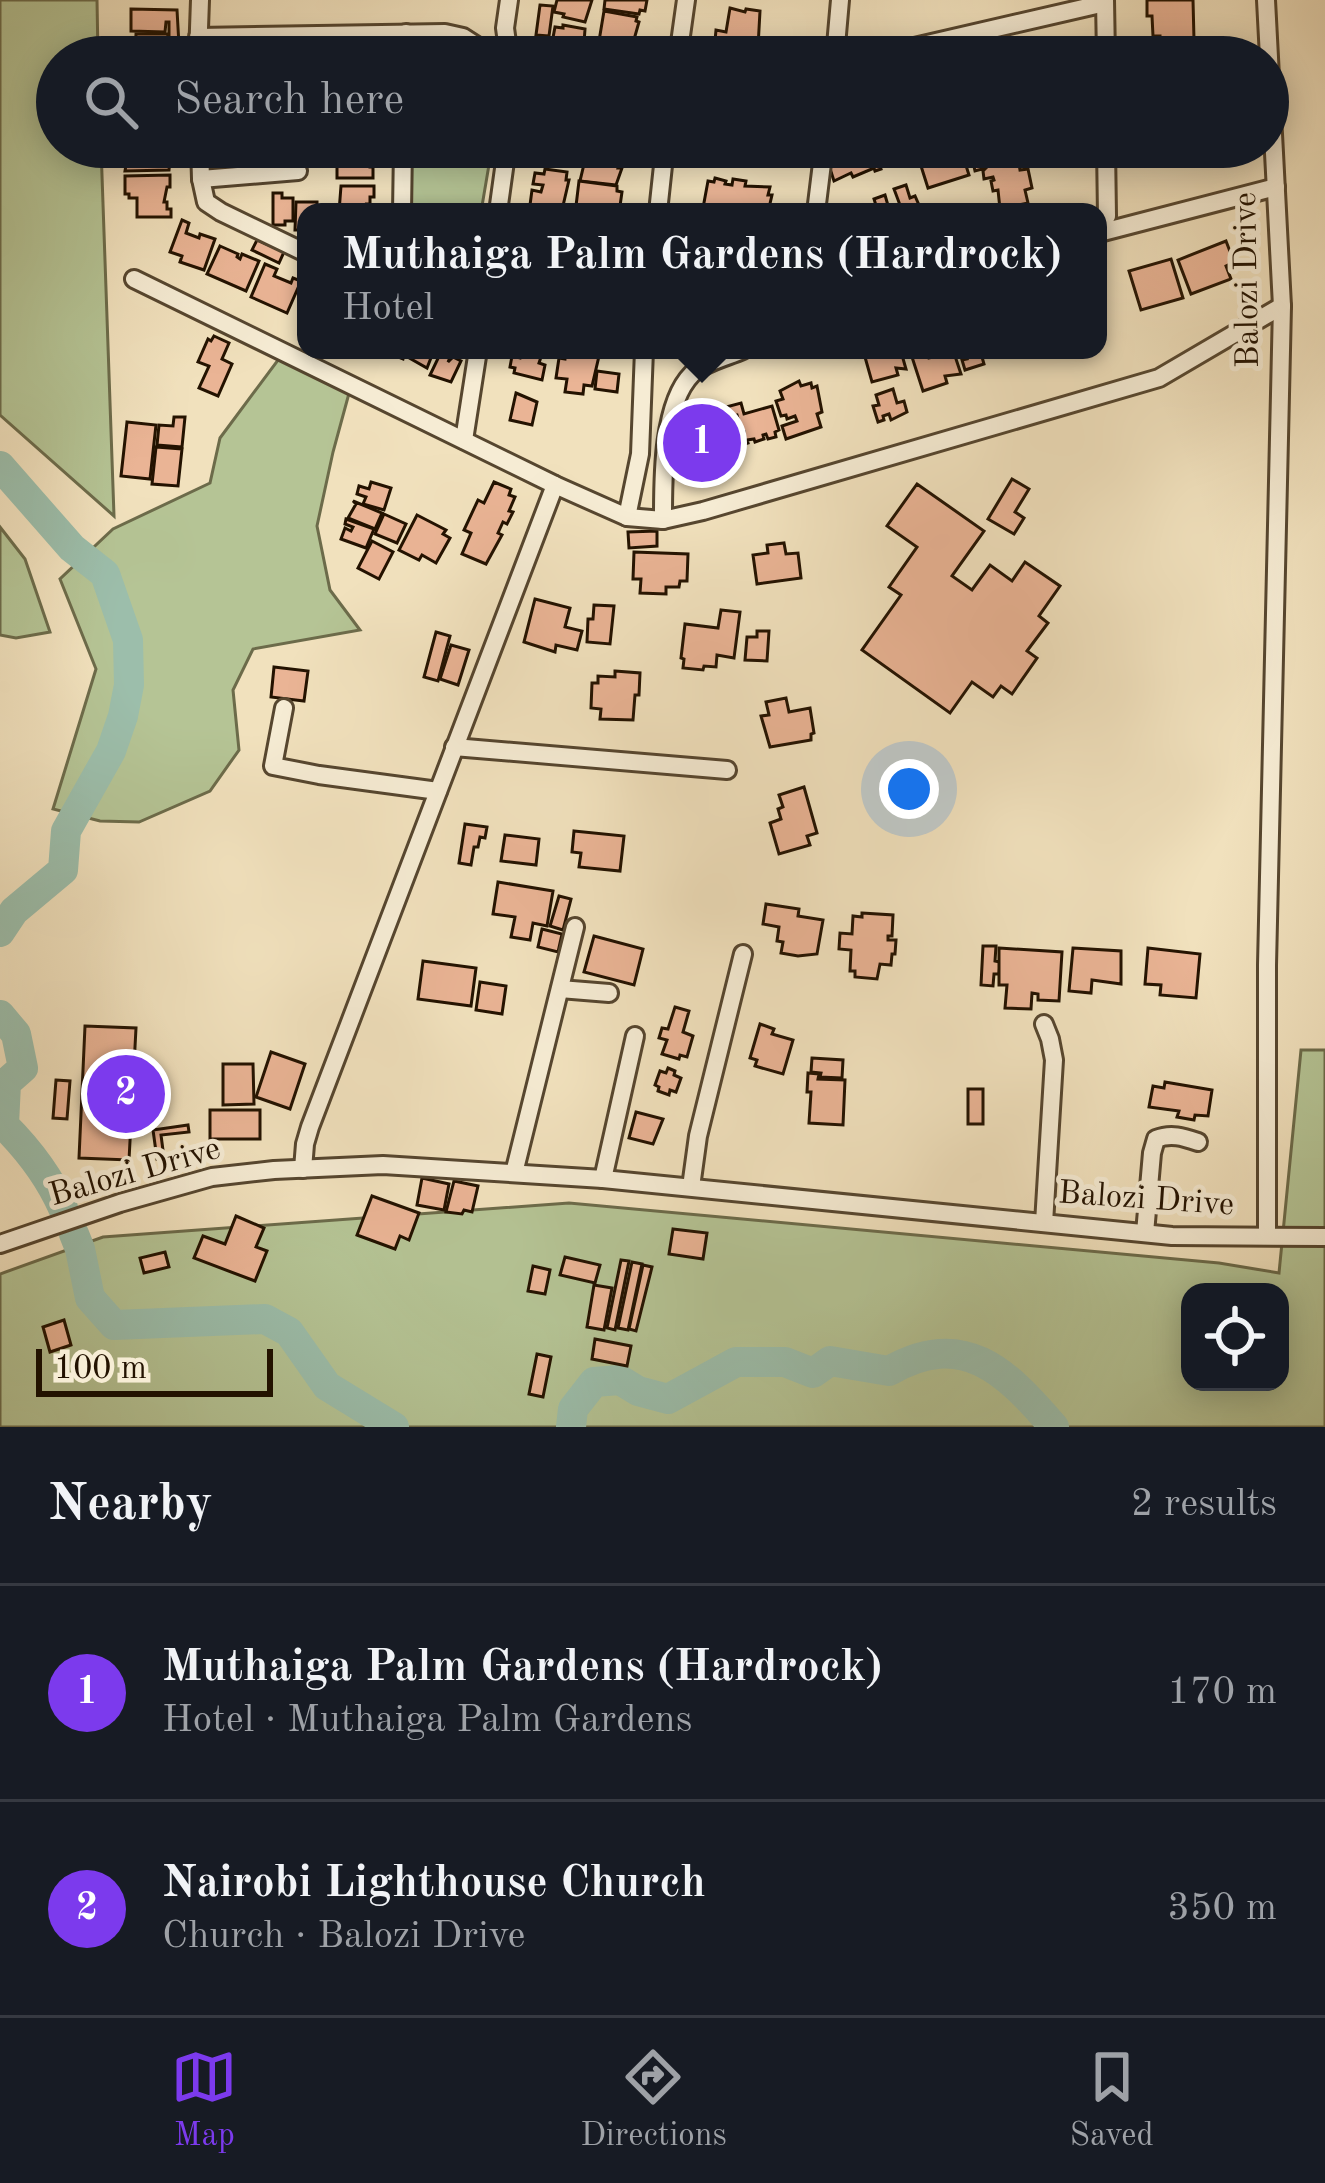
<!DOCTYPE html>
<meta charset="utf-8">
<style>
:root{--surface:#171b24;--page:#242831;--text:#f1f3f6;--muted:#9ea1a6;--line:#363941;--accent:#7c3aed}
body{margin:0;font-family:"Old Standard TT",serif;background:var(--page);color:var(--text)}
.controls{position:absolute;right:36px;bottom:36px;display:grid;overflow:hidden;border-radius:24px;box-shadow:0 6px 30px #0003}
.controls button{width:108px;height:108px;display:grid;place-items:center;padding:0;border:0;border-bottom:3px solid var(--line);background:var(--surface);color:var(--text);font:60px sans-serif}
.scale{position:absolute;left:36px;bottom:30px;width:237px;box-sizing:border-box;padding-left:12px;border:6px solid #231200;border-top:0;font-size:33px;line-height:42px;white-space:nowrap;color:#231200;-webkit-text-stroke:9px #f6ecd4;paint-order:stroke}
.you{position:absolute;left:909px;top:789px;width:42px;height:42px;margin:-30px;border:9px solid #fff;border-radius:50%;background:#1a73e8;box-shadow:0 0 0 18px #1a73e833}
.badge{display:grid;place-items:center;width:78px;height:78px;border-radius:50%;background:var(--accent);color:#fff;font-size:39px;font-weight:700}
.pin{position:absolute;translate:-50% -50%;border:6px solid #fff;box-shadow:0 3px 12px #0006}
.popup{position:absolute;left:297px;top:203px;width:810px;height:156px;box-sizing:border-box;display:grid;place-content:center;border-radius:24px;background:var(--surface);filter:drop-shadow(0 3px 9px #0005);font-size:39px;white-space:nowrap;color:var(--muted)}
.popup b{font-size:45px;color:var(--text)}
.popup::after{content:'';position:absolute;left:50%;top:100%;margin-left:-24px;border:24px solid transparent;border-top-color:var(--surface)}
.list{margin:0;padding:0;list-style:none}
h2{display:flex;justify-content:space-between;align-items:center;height:156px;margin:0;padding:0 48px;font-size:51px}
h2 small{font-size:39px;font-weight:400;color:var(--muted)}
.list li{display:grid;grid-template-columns:78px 1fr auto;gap:36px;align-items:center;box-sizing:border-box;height:216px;padding:0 48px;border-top:3px solid var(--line)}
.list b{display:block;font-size:45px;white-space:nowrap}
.list p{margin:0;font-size:39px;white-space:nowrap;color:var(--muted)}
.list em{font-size:39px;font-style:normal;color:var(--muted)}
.icon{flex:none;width:66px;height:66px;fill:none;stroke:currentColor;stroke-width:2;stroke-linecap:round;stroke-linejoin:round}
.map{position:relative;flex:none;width:1325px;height:1427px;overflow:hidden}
.search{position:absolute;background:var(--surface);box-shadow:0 6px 30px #0003;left:36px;right:36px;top:36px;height:132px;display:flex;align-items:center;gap:30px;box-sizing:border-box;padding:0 42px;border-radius:66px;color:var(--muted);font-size:45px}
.sheet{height:588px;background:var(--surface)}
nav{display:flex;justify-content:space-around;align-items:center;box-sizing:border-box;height:168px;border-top:3px solid var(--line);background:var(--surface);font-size:33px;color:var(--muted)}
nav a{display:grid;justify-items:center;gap:6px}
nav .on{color:var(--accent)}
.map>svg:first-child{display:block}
.green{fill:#b5c495;stroke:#6c6b4a;stroke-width:3;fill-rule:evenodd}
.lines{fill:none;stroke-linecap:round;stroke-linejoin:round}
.river{stroke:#9cbeab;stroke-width:30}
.building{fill:#eab495;stroke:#231200;stroke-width:3}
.minor-casing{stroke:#56462f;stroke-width:22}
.minor{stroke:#f6ecd4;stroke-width:16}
.labels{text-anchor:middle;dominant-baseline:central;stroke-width:10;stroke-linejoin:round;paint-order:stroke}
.street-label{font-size:33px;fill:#231200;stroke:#f6ecd4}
</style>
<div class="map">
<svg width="1325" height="1427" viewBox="0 0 1325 1427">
<rect width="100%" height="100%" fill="#f1e1bd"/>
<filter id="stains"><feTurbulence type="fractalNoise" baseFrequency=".00167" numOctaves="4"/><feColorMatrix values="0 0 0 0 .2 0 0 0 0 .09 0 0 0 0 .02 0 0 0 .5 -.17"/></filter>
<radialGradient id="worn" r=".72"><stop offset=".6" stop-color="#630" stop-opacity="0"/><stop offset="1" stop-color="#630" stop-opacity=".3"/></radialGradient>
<g class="green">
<polygon points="0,0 97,0 98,57 57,57 57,147 101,147 114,516 0,415"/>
<polygon points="404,147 492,147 481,212 402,212"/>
<polygon points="281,356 351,386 333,452 317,526 330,590 360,630 253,649 233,690 239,750 210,791 139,822 100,821 53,809 96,669 60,579 113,529 210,483 220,438"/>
<polygon points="0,527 25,559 50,632 16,638 0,635"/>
<path d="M 1301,1050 L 1325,1050 L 1325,1427 L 0,1427 L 0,1274 L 103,1237 L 569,1203 L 1219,1263 L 1279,1273 ZM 1190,1292 L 1280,1292 L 1280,1382 L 1190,1382 Z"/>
</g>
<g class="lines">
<g class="river">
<polyline points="0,466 72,548 105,574 128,640 129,685 123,716 111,751 66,831 63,870 14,911 0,932"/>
<path d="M 0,1015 L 16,1034 L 23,1068 L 6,1083 L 4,1125 C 28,1149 49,1176 63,1208"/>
<polyline points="74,1234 80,1249 90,1298 114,1325 265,1319 289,1332 327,1386 394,1427"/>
<path d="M 571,1427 L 573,1409 L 594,1382 L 620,1380 L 638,1391 L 668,1399 L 736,1362 L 785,1362 L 813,1373 L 830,1361 L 889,1371 C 963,1328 1006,1371 1054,1427"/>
</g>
</g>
<g class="building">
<polygon points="557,0 592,0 585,22 563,17 564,14 554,12"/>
<polygon points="605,0 647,0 645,11 640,10 639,14 604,9"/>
<polygon points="1147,0 1193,0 1194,40 1160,41 1160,36 1153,36 1152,16 1147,16"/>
<polygon points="540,5 553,6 549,36 536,35"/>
<polygon points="730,8 745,12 746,9 760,11 758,47 754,47 753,57 714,51 716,30 726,32"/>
<polygon points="131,9 177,10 179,45 169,45 169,22 166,22 165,32 131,31"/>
<polygon points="604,11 637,17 636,21 639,22 633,43 639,44 637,55 619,57 597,53"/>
<polygon points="563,25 585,29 583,57 550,57 551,47 557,48 557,44 552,43 555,27 563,28"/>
<polygon points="136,34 168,34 167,45 163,45 163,52 160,52 159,57 164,57 135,57"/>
<polygon points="339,39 369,41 368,56 337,57"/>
<polygon points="1057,39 1058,43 1064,41 1067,48 1072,47 1076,57 1039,57 1039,55 1044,53 1042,46"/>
<polygon points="1183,46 1183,57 1141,57 1147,56 1147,47"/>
<polygon points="136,147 168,147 162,147 162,152 165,152 165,160 170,160 169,170 125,171 128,153 136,153"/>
<polygon points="337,147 372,147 370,149 369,156 366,155 366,161 370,161 370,167 373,167 373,178 337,178"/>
<polygon points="538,147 573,147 569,162 537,158"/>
<polygon points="830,147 878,147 883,161 879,163 881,169 875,171 874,168 853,177 851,173 834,181 825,153"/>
<polygon points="987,147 1008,147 1008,160 1018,158 1020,170 1028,169 1032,188 1025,190 1028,203 1000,209 998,190 993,191 991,181 994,180 993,177 984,179 983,171 986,168 975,171 972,158 988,155"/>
<polygon points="962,153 969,175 928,188 921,166"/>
<polygon points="585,160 619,164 618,168 622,168 616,185 580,181"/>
<polygon points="545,169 567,172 566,180 569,180 562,210 530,205 532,190 541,192 543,185 533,184 535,173 544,174"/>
<polygon points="170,175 170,187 167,187 164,202 167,202 167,209 171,209 171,217 137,217 137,198 129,198 129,194 125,194 125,176"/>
<polygon points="715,178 726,181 725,184 732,185 733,179 746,181 745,186 770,187 768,195 772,195 768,212 723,212 703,208 708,181 714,182"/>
<polygon points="579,181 617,186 617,191 622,192 620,206 616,206 615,211 576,206"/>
<polygon points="906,185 910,198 915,196 922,212 878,212 874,199 885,195 889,209 900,205 894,189"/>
<polygon points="341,186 374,186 374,197 370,197 370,204 367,204 370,212 339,212"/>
<polygon points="273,193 282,193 282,198 293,198 293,221 285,221 285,225 273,225"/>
<polygon points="296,202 317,202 317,212 306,212 306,230 295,230"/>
<polygon points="182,220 189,223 186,233 199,238 200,234 215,239 204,270 180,262 182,256 170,252"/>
<polygon points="257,240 284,252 279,263 252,250"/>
<polygon points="1226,241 1234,262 1226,266 1231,279 1191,294 1178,260"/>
<polygon points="220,246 238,254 237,257 240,259 242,254 259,261 246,291 207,274"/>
<polygon points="1171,259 1183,298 1141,310 1129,271"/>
<polygon points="265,264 277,269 274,276 291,283 293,278 301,281 287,313 251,297"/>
<polygon points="214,336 229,343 222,359 232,364 218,396 199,388 209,366 198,362 208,339 211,341"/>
<polygon points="389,350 434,350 427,368 404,355 403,359 388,353"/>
<polygon points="442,350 449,350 452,353 448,362 453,357 461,361 451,382 430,375"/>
<polygon points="566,350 586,350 585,355 599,356 592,386 584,385 583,394 565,392 567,379 556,378 559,358 565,359"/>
<polygon points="863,350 896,350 898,356 902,355 906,369 896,368 898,375 872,382"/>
<polygon points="922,350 923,354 928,353 929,358 938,356 936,350 953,350 961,374 945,376 947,383 923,391 911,354"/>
<polygon points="959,350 991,350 992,354 982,357 984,364 965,370 962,360 967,359 965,354 960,355"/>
<polygon points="521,352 541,357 539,363 545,365 542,380 514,373 515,368 510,367 512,356 520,358"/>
<polygon points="597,371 619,374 617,392 595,389"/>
<polygon points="799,381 801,386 811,383 812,388 817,386 822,412 817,414 821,427 786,439 782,426 797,421 795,416 787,419 786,415 781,416 776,401 783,399 780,391"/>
<polygon points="893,389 897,403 904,401 907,412 891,420 889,414 883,416 884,420 878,422 873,406 879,405 876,395"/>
<polygon points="516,393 537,402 532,425 510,420"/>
<polygon points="741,403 744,414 772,406 779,430 775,432 776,437 768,439 766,434 763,435 764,439 755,442 754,439 747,440 748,443 738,446 735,438 744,435 744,432 735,434 732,423 739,422 737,415 729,417 726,407"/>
<polygon points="701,407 709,415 713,412 721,425 716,427 717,436 733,445 720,461 702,450 700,452 702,457 689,461 686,452 678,449 688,427 686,420 689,410"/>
<polygon points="174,417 185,417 182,447 157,445 159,425 173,426"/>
<polygon points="127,422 156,425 150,479 121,476"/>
<polygon points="156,447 182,449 178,486 152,484"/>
<polygon points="1012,479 1029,489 1015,512 1024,518 1014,534 988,519"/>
<polygon points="371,482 391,488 384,510 363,504 366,497 357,494 359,486 369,489"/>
<polygon points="494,482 511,489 509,495 515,497 509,511 513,512 507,524 503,522 498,533 502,535 486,564 462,554 471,533 464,530 478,500 484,503"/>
<polygon points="917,484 984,531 952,576 972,590 990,565 1012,581 1025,562 1060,586 1039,616 1048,623 1027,651 1037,658 1012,694 1001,686 993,697 972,682 950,713 862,650 901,595 889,587 917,547 887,526"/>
<polygon points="353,501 382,513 375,529 348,518 356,504"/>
<polygon points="384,514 406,524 397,543 375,534"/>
<polygon points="417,515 446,530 443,534 450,538 436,563 422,555 419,560 399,550"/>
<polygon points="346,519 374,529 366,548 341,539 345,528 351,531 353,527 345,524"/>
<polygon points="657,531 657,546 629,548 628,532"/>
<polygon points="372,541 393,552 379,579 358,568"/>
<polygon points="784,543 786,554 798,553 801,578 757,584 753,555 768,553 767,545"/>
<polygon points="634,552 688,554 687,581 680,581 679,587 666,587 666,594 640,593 641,579 633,579"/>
<polygon points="535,599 570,608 565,627 582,631 577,650 556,645 555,652 524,642"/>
<polygon points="594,605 614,606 610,644 587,642 588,619 593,619"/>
<polygon points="721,610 740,612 734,658 717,655 716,667 704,666 703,670 683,668 684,659 681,658 685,624 718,628"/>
<polygon points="757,631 769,631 767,661 745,660 747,637 757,637"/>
<polygon points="436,632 450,636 438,681 424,677"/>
<polygon points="451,645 469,650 458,685 440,679"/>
<polygon points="274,667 308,671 304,701 271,697"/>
<polygon points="615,671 640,673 639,695 635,695 633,720 600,719 601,709 591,708 592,683 598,683 598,676 615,677"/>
<polygon points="786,698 789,712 810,708 814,733 811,734 811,740 770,747 761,716 769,715 766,702"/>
<polygon points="804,787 817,833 807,836 810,845 779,854 770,823 781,819 778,809 783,807 779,795"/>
<polygon points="465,824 487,827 485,838 480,837 478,847 474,847 471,865 459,863"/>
<polygon points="574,831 624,836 620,871 579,867 581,853 572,852"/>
<polygon points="505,835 539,839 536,865 501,861"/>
<polygon points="498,882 553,891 547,926 533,923 530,940 511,937 515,917 493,914"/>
<polygon points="559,896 571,899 563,930 550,926"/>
<polygon points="766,904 799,909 798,916 823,920 817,954 798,956 781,953 783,942 777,941 779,927 763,924"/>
<polygon points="862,913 893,915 892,936 888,936 888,940 896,940 895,954 892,954 891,965 880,964 877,979 855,977 855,971 850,971 851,950 839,949 840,933 852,934 853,916 862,917"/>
<polygon points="542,929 562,934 558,952 538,947"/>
<polygon points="594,936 643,949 634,985 584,972"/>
<polygon points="983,946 996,946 995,961 1000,962 999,974 994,974 993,986 981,985"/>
<polygon points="999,948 1062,952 1059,1001 1038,1000 1038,994 1032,993 1031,1009 1005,1008 1007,985 999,985"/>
<polygon points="1073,948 1121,951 1121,984 1092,980 1091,993 1069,991"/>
<polygon points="1148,948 1200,954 1196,998 1160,995 1161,985 1145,984"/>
<polygon points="423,961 476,968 471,1006 418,999"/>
<polygon points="480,982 506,986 502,1014 476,1010"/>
<polygon points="675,1007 689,1011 683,1032 693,1036 687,1057 680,1055 679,1059 662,1054 667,1040 659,1038 662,1028 668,1029"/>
<polygon points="760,1024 774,1029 772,1034 793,1040 783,1074 755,1066 757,1060 750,1058"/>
<polygon points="85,1026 136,1028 129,1160 79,1158"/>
<polygon points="271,1052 305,1064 290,1109 256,1097"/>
<polygon points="812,1058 843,1060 842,1078 820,1077 821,1073 811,1072"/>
<polygon points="223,1064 253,1064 254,1104 223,1105"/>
<polygon points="668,1068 675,1071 674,1075 681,1078 676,1092 670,1090 669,1095 658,1091 659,1087 655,1085 660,1071 666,1073"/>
<polygon points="808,1073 819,1074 818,1079 845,1080 843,1125 809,1123 811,1092 807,1092"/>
<polygon points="56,1080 70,1081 67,1119 53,1118"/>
<polygon points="1165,1082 1212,1090 1208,1116 1195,1115 1194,1120 1177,1117 1179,1111 1149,1107 1153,1086 1164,1088"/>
<rect x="968" y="1089" width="15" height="35"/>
<rect x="210" y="1110" width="50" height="29"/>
<polygon points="636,1112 663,1119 653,1144 629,1138"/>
<polygon points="188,1125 189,1132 161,1135 164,1158 157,1159 153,1130"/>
<polygon points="422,1178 449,1184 444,1210 417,1205"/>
<polygon points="454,1181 478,1186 472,1212 464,1210 462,1214 446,1212"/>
<polygon points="372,1196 419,1213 409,1240 400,1236 395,1249 357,1235"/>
<polygon points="236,1216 264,1228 256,1247 267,1251 255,1281 194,1258 203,1236 225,1244"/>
<polygon points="673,1229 707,1233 703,1259 669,1254"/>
<polygon points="165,1252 169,1267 144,1273 140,1258"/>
<polygon points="565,1257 600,1265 595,1283 560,1275"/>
<polygon points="621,1260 629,1261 615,1330 607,1328"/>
<polygon points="632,1262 642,1264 628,1330 618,1328"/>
<polygon points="643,1265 652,1267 636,1331 629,1329"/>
<polygon points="533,1266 550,1270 545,1294 528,1291"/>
<polygon points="594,1285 612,1288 604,1330 587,1327"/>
<polygon points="64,1320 71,1345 50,1352 43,1327"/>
<polygon points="595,1339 631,1346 627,1366 592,1359"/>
<polygon points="537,1354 551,1357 543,1397 529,1394"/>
</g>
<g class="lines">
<defs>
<g id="minor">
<polyline points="509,0 505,28 509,57"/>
<polyline points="1105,0 1106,57"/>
<polyline points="1266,0 1282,306 1267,965 1267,1236"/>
<polyline points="198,37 445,33 463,37 494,57"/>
<polyline points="198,57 200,0"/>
<polyline points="405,57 406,33"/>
<polyline points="678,57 686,0"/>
<polyline points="835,57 840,0"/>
<polyline points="871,57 1105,3"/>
<polyline points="200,147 201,179 206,202 221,212 306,253"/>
<polyline points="201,179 298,171"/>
<polyline points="402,212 403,147"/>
<polyline points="498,212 507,147"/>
<polyline points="658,212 665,147"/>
<polyline points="816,212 824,147"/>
<polyline points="1099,233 1276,187"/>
<polyline points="1098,234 1107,216 1106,147"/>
<polyline points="134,279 555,485 627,517 663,520 703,511 1159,378 1282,306"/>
<polyline points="464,440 478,350"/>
<polyline points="627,517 640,454 644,350"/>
<path d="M 663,520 C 663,480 662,404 692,374 C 704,362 727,357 743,350"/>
<polyline points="284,708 273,766 319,775 438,791"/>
<polyline points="454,747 727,770"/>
<polyline points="560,989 609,993"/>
<polyline points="1044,1024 1050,1039 1054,1060 1044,1223"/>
<polyline points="303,1169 305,1144 310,1127 555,485"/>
<polyline points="514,1173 575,927"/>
<polyline points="603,1179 635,1036"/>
<polyline points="691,1187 698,1136 743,954"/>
<path d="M 1145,1233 L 1152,1153 L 1156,1139 C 1171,1133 1183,1137 1198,1142"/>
<polyline points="0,1244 120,1203 212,1177 274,1170 383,1165 603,1179 1172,1236 1325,1237"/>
</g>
</defs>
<use href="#minor" class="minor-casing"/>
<use href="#minor" class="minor"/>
</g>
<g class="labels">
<g class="street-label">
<text transform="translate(1248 280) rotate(-91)">Balozi Drive</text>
<text transform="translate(135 1173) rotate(-16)">Balozi Drive</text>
<text transform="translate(1146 1200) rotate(4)">Balozi Drive</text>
</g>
</g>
<rect width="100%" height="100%" filter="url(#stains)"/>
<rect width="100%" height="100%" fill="url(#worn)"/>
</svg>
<div class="controls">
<button><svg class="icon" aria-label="locate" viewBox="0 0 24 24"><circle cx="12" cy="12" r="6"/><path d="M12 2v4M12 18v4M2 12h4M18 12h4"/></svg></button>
</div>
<div class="scale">100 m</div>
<div class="you"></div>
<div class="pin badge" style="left:702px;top:443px">1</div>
<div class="popup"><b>Muthaiga Palm Gardens (Hardrock)</b>Hotel</div>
<div class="pin badge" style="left:126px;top:1094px">2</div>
<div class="search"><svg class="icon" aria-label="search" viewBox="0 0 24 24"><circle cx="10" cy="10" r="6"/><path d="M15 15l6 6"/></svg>Search here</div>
</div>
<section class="sheet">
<h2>Nearby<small>2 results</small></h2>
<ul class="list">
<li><span class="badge">1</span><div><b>Muthaiga Palm Gardens (Hardrock)</b><p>Hotel · Muthaiga Palm Gardens</p></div><em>170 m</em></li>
<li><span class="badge">2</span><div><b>Nairobi Lighthouse Church</b><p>Church · Balozi Drive</p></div><em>350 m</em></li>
</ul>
</section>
<nav>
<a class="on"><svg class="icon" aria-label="map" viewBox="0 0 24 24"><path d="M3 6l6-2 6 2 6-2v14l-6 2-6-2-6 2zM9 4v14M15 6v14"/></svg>Map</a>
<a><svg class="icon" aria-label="directions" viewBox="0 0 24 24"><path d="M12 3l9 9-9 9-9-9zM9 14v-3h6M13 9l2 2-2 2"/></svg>Directions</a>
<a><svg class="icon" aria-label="saved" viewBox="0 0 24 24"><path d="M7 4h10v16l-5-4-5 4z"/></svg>Saved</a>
</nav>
